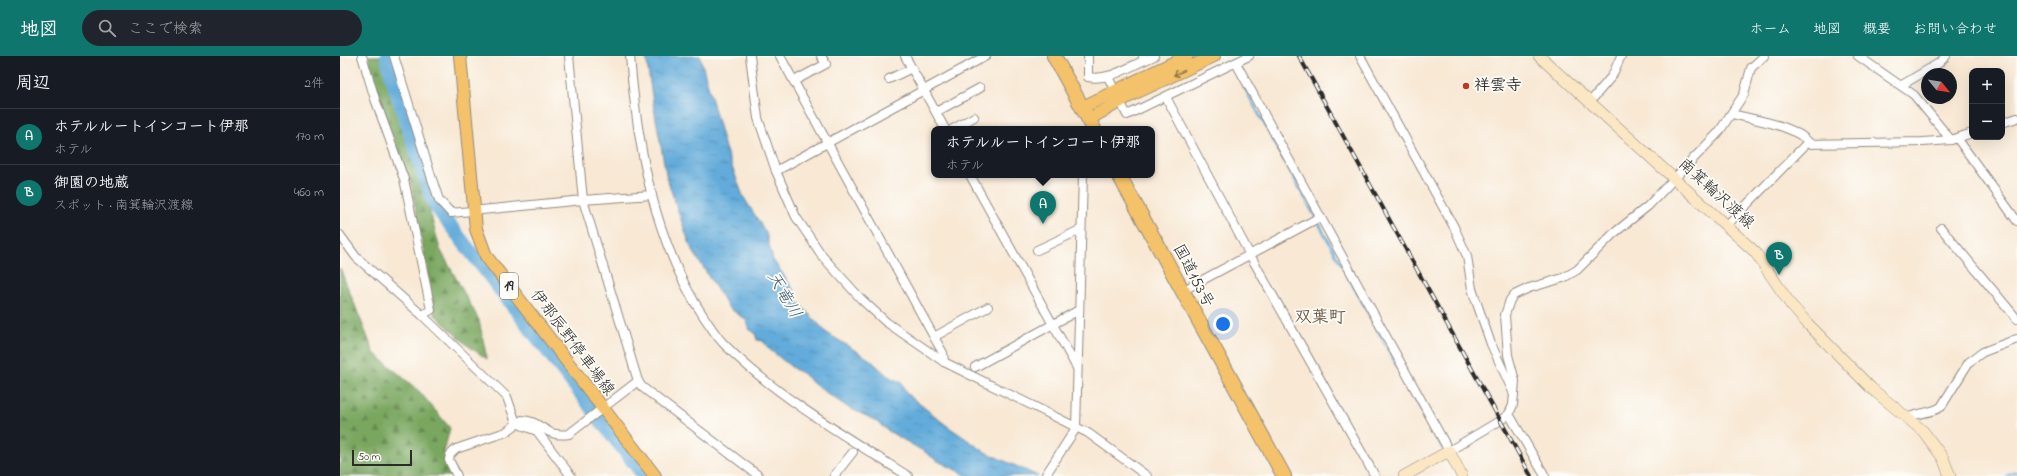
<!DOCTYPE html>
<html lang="ja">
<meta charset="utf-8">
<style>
:root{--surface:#171b24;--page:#20242c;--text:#f1f3f6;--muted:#9ea1a6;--line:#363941;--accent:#0f766e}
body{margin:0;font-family:"Indie Flower","Klee One",sans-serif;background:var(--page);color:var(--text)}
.controls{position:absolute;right:12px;top:12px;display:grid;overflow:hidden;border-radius:8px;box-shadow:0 4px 16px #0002}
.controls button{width:36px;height:36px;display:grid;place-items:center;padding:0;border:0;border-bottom:1px solid var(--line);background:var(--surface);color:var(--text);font:20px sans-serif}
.compass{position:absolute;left:1581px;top:12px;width:36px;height:36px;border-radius:50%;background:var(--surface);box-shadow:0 4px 16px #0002;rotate:120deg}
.scale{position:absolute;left:12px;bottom:10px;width:60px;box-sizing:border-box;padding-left:4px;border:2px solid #2b2b2b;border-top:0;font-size:11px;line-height:14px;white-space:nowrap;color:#2b2b2b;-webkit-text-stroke:3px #fdfcf7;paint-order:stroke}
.you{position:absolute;left:883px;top:268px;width:14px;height:14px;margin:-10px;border:3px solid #fff;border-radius:50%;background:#1a73e8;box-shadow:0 0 0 6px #1a73e833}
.badge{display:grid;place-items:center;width:26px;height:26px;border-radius:50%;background:var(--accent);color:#fff;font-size:13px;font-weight:700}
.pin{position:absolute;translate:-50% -33px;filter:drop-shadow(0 1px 2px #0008)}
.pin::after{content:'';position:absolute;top:21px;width:14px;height:12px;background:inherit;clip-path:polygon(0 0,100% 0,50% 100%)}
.popup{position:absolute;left:591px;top:70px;width:224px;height:52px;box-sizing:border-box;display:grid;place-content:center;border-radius:8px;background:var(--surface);filter:drop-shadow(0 1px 3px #0005);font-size:13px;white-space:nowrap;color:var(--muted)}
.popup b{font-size:15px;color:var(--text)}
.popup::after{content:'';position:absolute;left:50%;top:100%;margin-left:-8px;border:8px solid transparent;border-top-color:var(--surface)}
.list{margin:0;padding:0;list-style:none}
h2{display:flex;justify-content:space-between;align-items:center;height:52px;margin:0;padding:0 16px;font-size:17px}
h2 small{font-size:13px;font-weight:400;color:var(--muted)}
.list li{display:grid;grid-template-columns:26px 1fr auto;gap:12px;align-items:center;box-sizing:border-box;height:56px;padding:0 16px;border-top:1px solid var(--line)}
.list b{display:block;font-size:15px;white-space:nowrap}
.list p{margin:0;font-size:13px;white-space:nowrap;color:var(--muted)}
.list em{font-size:13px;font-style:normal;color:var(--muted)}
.icon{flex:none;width:22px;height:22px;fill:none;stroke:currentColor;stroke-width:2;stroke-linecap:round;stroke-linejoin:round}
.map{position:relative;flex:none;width:1677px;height:420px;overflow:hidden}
header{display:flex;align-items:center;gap:24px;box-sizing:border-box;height:56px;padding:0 20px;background:var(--accent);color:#fff}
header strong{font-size:19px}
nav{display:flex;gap:22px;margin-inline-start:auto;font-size:14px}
.search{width:280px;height:36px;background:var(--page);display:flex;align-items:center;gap:10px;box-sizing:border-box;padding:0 14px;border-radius:22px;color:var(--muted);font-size:15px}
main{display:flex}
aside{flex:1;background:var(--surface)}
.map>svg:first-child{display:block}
.forest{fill:url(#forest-firs);stroke:#526946}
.water{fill:url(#water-ripples);stroke:#466b82}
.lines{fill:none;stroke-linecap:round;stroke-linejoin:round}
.stream{stroke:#62abda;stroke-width:2.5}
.river{stroke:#62abda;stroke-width:14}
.street-casing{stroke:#928a80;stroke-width:10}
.secondary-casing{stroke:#928a80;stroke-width:12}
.primary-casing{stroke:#928a80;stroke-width:14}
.highway-casing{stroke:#928a80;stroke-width:16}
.street{stroke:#fff;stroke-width:8}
.secondary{stroke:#fbe7c3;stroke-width:11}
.primary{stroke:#f4c26a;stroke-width:12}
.highway{stroke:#f4c26a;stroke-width:14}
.rail-casing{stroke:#2b2b2b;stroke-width:4}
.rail{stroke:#fdfcf7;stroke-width:2.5;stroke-dasharray:8;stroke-linecap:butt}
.oneway{stroke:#90764a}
.poi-dot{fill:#c8321e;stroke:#fdfcf7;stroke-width:1.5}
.labels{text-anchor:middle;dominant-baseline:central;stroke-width:3.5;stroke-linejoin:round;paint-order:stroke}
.shield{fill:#fdfcf7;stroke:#6a6a68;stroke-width:1}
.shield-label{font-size:15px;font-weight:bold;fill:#2b2b2b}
.poi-label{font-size:16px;font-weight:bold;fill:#2b2b2b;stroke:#fdfcf7;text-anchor:start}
.street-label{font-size:16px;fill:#2b2b2b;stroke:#fdfcf7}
.water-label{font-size:17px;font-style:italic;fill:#415e71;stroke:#fdfcf7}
.neighbourhood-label{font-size:17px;font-weight:bold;fill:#6c5a47;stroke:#fdfcf7}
</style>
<header>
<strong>地図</strong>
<div class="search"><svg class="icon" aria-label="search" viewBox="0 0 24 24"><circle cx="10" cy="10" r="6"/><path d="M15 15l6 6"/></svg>ここで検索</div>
<nav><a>ホーム</a><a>地図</a><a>概要</a><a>お問い合わせ</a></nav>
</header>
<main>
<aside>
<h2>周辺<small>2件</small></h2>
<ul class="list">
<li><span class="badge">A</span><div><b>ホテルルートインコート伊那</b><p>ホテル</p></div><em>170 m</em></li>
<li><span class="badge">B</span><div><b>御園の地蔵</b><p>スポット · 南箕輪沢渡線</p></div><em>460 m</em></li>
</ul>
</aside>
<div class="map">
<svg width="1677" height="420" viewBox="0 0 1677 420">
<defs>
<pattern id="forest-firs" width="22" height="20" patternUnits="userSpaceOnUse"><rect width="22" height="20" fill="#7aa760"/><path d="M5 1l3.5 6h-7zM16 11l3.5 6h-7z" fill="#64884f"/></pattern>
<pattern id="water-ripples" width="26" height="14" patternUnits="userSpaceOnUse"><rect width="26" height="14" fill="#62abda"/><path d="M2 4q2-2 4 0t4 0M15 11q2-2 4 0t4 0" fill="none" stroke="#518bb1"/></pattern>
</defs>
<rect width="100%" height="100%" fill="#fdfcf7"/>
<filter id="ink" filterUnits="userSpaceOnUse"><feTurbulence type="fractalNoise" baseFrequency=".025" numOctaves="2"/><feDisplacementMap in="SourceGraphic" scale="8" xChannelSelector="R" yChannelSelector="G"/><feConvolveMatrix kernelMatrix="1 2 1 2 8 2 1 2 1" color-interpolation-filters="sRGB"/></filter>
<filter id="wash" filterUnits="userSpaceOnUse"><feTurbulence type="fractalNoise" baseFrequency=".012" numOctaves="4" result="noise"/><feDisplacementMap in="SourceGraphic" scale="16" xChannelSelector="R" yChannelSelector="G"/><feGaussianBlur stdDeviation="0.9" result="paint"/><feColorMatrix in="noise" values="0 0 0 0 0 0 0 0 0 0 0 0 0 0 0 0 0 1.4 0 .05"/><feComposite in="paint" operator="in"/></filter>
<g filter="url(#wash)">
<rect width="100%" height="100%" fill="#f8e8d4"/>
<g class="forest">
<polygon points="28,0 43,0 48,20 74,97 100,193 139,264 147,303 127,289 95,259 72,131 40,48"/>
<polygon points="0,212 34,297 79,335 110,372 104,396 118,420 0,420"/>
</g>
<polygon class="water" points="306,0 360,0 385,92 403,140 426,177 433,204 454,234 458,246 487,277 529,303 548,320 562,327 566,337 606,369 645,396 698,420 628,420 596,404 585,396 550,376 533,363 509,352 475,329 462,317 454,313 429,293 423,285 417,284 415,277 409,273 406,264 388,251 351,192 327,123 313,47"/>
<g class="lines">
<g class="stream">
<polyline points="904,31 1102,392"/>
<polyline points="1667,420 1677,416"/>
</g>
<g class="river">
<polyline points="47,0 52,22 91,141 96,151 254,355"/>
<polyline points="257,360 304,420"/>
</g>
</g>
</g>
<g filter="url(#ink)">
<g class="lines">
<defs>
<g id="street">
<polyline points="22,0 35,43 64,123 91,254 82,259"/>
<polyline points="54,0 92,123 99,144 111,157 243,144 312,139"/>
<polyline points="229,0 243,144 298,325 302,331 419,420"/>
<path d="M 290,0 C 297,88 314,187 364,261 C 371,271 377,282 386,290 C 436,340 508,382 568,420"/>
<polyline points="410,0 418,62 436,115 456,161 483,201 521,243 546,266 604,306 748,377 807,420"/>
<polyline points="440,0 594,281 603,297 604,306"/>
<polyline points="565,0 605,73"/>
<path d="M 748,0 L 748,21 C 768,25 787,12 805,4"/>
<polyline points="1020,0 1114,171 1127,200 1132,233 1151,288 1174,338"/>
<polyline points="1518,0 1574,39 1611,84"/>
<polyline points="803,1 805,4 814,0"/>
<polyline points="896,7 1109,395 1161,364 1169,358 1173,349 1175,325 1168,299 1165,259 1170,244 1174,239 1189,232 1223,222 1237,214 1273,178 1308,150 1379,76 1404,38 1411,12 1424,0"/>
<polyline points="768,21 775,35"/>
<polyline points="549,23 572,12"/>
<polyline points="454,25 486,8 481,0"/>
<polyline points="1562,29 1599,7 1606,0"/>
<polyline points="826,41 910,199 1035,420"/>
<polyline points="780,45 787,59 909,0"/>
<polyline points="1250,46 1272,20 1281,0"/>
<polyline points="596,56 640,32"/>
<path d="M 1392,58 C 1414,64 1457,69 1470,88"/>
<polyline points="1662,67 1677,62"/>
<polyline points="613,73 634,61"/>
<polyline points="1617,82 1677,165"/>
<polyline points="436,115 646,0"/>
<polyline points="630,119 737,312"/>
<polyline points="1387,169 1466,88 1583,86 1611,84 1632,77"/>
<polyline points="1601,172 1677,263"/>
<polyline points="0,179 16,201 82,259 167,341 176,367 197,375 231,420"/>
<polyline points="697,194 740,174"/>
<polyline points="842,235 980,161"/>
<polyline points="594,281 648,251"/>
<polyline points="635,311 739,254"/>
<polyline points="1169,358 1205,420"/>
<path d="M 1567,362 C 1578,356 1590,358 1601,351 L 1629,306 L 1643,296 L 1677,283"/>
<path d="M 117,420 L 109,404 L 110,399 L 116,393 L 166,376 L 182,364 C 203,365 204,382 229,378 L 298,325"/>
<polyline points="494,420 513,396"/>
<polyline points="705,420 736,372 743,119"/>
</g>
<g id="secondary">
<polyline points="1199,0 1415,196 1451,249 1468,268 1531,332 1583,375 1603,402 1610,420"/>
<polyline points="1064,420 1109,395 1122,420"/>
</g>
<g id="primary">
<polyline points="120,0 136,173 146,200 315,420"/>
<polyline points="743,51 847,0"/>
<polyline points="749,63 793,38 874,0"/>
</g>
<g id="highway">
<polyline points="714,0 754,73"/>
<polyline points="779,119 944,420"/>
</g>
</defs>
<use href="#street" class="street-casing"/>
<use href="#secondary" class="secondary-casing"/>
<use href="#primary" class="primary-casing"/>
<use href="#highway" class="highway-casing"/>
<use href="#street" class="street"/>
<use href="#secondary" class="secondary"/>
<use href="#primary" class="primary"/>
<use href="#highway" class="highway"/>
<defs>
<polyline id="rail" points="959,0 1191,420"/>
</defs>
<use href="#rail" class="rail-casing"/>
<use href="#rail" class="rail"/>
</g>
<defs><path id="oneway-shaft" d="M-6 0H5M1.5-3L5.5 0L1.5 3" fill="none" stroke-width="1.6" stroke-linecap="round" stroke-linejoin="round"/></defs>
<use class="oneway" href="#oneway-shaft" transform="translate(839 17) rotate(155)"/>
</g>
<circle class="poi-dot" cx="1126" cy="30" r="4"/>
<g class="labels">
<rect class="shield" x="160" y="217" width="18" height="26" rx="3"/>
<g class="shield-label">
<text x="169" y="230">19</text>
</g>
<g class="poi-label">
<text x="1134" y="30">祥雲寺</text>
</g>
<g class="street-label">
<text transform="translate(1376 138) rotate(42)">南箕輪沢渡線</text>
<text transform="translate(853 220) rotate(62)">国道153号</text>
<text transform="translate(232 287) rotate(53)">伊那辰野停車場線</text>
</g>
<g class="water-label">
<text transform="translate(444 239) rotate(60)">天竜川</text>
</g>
<g class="neighbourhood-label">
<text x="980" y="261">双葉町</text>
</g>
</g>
</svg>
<div class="controls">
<button>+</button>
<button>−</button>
</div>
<svg class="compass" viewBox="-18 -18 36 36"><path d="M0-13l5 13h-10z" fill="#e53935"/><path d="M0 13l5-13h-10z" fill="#9ea1a6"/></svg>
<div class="scale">50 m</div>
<div class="you"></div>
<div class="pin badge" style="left:703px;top:168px">A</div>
<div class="popup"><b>ホテルルートインコート伊那</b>ホテル</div>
<div class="pin badge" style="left:1439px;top:219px">B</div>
</div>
</main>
